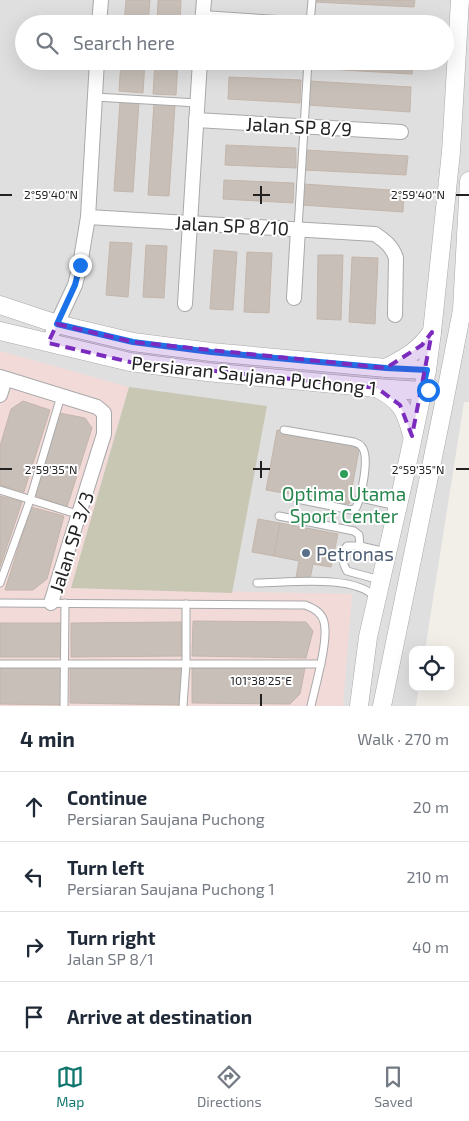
<!DOCTYPE html>
<meta charset="utf-8">
<style>
:root{--surface:#fff;--page:#f2f2f3;--text:#1f2937;--muted:#747a83;--line:#e0e1e3;--accent:#0f766e}
body{margin:0;font-family:"Exo 2",sans-serif;background:var(--page);color:var(--text)}
.controls{position:absolute;right:15px;bottom:15px;display:grid;overflow:hidden;border-radius:10px;box-shadow:0 5px 20px #0002}
.controls button{width:45px;height:45px;display:grid;place-items:center;padding:0;border:0;border-bottom:1px solid var(--line);background:var(--surface);color:var(--text);font:25px sans-serif}
.stop{position:absolute;width:15px;height:15px;margin:-11px;border:4px solid #1a73e8;border-radius:50%;background:#fff}
.stop.end{background:#1a73e8;border-color:#fff;box-shadow:0 1px 5px #0008}
.list{margin:0;padding:0;list-style:none}
h2{display:flex;justify-content:space-between;align-items:center;height:65px;margin:0;padding:0 20px;font-size:21px}
h2 small{font-size:16px;font-weight:400;color:var(--muted)}
.list li{display:grid;grid-template-columns:32px 1fr auto;gap:15px;align-items:center;box-sizing:border-box;height:70px;padding:0 20px;border-top:1px solid var(--line)}
.list b{display:block;font-size:19px;white-space:nowrap}
.list p{margin:0;font-size:16px;white-space:nowrap;color:var(--muted)}
.list em{font-size:16px;font-style:normal;color:var(--muted)}
.icon{flex:none;width:28px;height:28px;fill:none;stroke:currentColor;stroke-width:2;stroke-linecap:round;stroke-linejoin:round}
.map{position:relative;flex:none;width:469px;height:706px;overflow:hidden}
.search{position:absolute;background:var(--surface);box-shadow:0 5px 20px #0002;left:15px;right:15px;top:15px;height:55px;display:flex;align-items:center;gap:12px;box-sizing:border-box;padding:0 18px;border-radius:28px;color:var(--muted);font-size:19px}
.sheet{height:345px;background:var(--surface)}
nav{display:flex;justify-content:space-around;align-items:center;box-sizing:border-box;height:70px;border-top:1px solid var(--line);background:var(--surface);font-size:14px;color:var(--muted)}
nav a{display:grid;justify-items:center;gap:2px}
nav .on{color:var(--accent)}
.map>svg:first-child{display:block}
.residential{fill:#e0dfdf;fill-rule:evenodd}
.commercial{fill:#f2dad9}
.construction{fill:#c7c7b4}
.building{fill:#c7bfb8;stroke:#c4b6ab}
.lines{fill:none;stroke-linecap:round;stroke-linejoin:round}
.service-casing{stroke:#a9a9a9;stroke-width:9}
.minor-casing{stroke:#a9a9a9;stroke-width:16}
.tertiary-casing{stroke:#a9a9a9;stroke-width:19}
.service{stroke:#fff;stroke-width:7}
.minor{stroke:#fff;stroke-width:14}
.tertiary{stroke:#fff;stroke-width:18}
.route{stroke:#1a73e8;stroke-width:6}
.marked{fill:#7b2cbf;fill-opacity:0.2;stroke:#7b2cbf;stroke-width:4;stroke-dasharray:10 6;stroke-linejoin:round}
.ticks{fill:none;stroke:#222;stroke-width:2}
.leisure-dot{fill:#2e9e5b;stroke:#fff;stroke-width:2}
.service-dot{fill:#5c6f8a;stroke:#fff;stroke-width:2}
.labels{text-anchor:middle;dominant-baseline:central;stroke-width:4;stroke-linejoin:round;paint-order:stroke}
.street-label{font-size:19px;fill:#222;stroke:#fff}
.leisure-label{font-size:19px;fill:#27864d;stroke:#fff}
.service-label{font-size:19px;fill:#4e5e75;stroke:#fff;text-anchor:start}
.ticks-label{font-size:12px;text-anchor:middle;fill:#222;stroke:#fff;stroke-width:4;stroke-linejoin:round;paint-order:stroke}
</style>
<div class="map">
<svg width="469" height="706" viewBox="0 0 469 706">
<rect width="100%" height="100%" fill="#f2efe9"/>
<path class="residential" d="M 0,0 L 469,0 L 469,402 L 464,402 L 425,650 L 413,650 L 413,687 L 419,687 L 416,706 L 0,706 ZM 24,24 L 445,24 L 445,61 L 24,61 Z"/>
<polygon class="commercial" points="0,351 129,387 71,588 352,594 343,706 0,706"/>
<polygon class="construction" points="129,387 267,406 232,593 71,588"/>
<g class="building">
<polygon points="126,0 150,0 148,24 124,24"/>
<polygon points="158,0 181,0 180,24 157,24"/>
<polygon points="314,0 415,0 414,7 314,2"/>
<polygon points="121,61 145,61 143,93 119,91"/>
<polygon points="155,61 178,61 176,95 153,94"/>
<polygon points="231,61 303,61 302,68 231,64"/>
<polygon points="309,61 413,61 412,74 309,68"/>
<polygon points="229,77 301,80 300,103 228,99"/>
<polygon points="309,81 411,87 410,112 308,105"/>
<polygon points="120,101 139,102 133,192 114,191"/>
<polygon points="154,103 175,105 169,196 148,195"/>
<polygon points="226,145 296,148 296,168 225,165"/>
<polygon points="306,150 408,156 406,175 305,170"/>
<polygon points="224,180 294,183 293,203 223,199"/>
<polygon points="304,184 404,191 403,212 302,205"/>
<polygon points="110,242 132,243 128,297 106,295"/>
<polygon points="146,245 167,246 164,298 143,297"/>
<polygon points="214,250 237,252 233,310 210,309"/>
<polygon points="247,252 272,253 269,313 244,312"/>
<polygon points="318,255 343,255 341,320 317,319"/>
<polygon points="352,257 378,258 375,324 349,322"/>
<polygon points="23,401 50,410 24,492 0,485 0,446 11,409"/>
<polygon points="59,413 85,418 92,428 67,507 34,495"/>
<polygon points="277,430 360,445 349,504 266,490"/>
<polygon points="0,496 22,502 0,567"/>
<polygon points="31,507 64,516 47,579 33,590 5,590"/>
<polygon points="258,519 280,523 274,556 252,552"/>
<polygon points="280,523 338,534 331,567 313,564 310,579 296,577 299,561 274,556"/>
<polygon points="193,621 306,622 313,631 306,658 192,656"/>
<polygon points="182,622 182,656 71,657 71,623"/>
<rect x="0" y="623" width="62" height="34"/>
<polygon points="0,668 62,668 62,705 0,704"/>
<polygon points="70,668 182,669 182,705 70,703"/>
<polygon points="192,668 305,668 300,694 290,704 192,703"/>
</g>
<g class="lines">
<defs>
<g id="service">
<polyline points="310,24 312,0"/>
<polyline points="95,97 197,103"/>
<polyline points="298,229 308,61"/>
<path d="M 284,430 L 354,442 C 356,443 360,444 361,446 C 371,455 361,497 356,508 L 351,510 L 297,499"/>
<polyline points="0,490 80,515"/>
<polyline points="361,498 397,506"/>
<polyline points="279,516 354,531 359,535 360,546"/>
<path d="M 380,580 L 347,571 C 342,562 340,554 347,546 L 360,546 L 386,552"/>
<polyline points="0,583 30,500 61,396"/>
<path d="M 257,583 C 287,583 354,574 375,597"/>
<path d="M 0,603 L 305,605 C 314,608 322,613 324,622 C 329,640 315,687 311,706"/>
<polyline points="0,664 321,664"/>
<polyline points="64,706 65,603"/>
<polyline points="183,706 186,663 186,604"/>
</g>
<g id="minor">
<polyline points="202,18 293,24"/>
<polyline points="99,24 101,0"/>
<polyline points="202,24 204,0"/>
<polyline points="196,120 401,132"/>
<path d="M 88,217 L 375,234 C 385,241 392,246 396,258 L 395,315"/>
<polyline points="294,298 298,229"/>
<polyline points="185,304 200,61"/>
<polyline points="48,343 75,285 80,265 88,217 97,61"/>
<polyline points="0,377 97,407 104,413 104,434 51,603"/>
<polyline points="0,395 5,379"/>
</g>
<g id="tertiary">
<polyline points="0,305 57,324 133,342 211,352 386,368 427,370"/>
<polyline points="0,331 130,362 207,372 377,388 422,391 431,388"/>
<path d="M 386,368 C 407,357 418,351 432,332"/>
<path d="M 377,388 C 401,401 405,409 412,435"/>
<polyline points="359,706 368,637 406,470 427,370 432,332 451,152 460,0"/>
<polyline points="382,706 442,413 462,310 469,181"/>
</g>
</defs>
<use href="#service" class="service-casing"/>
<use href="#minor" class="minor-casing"/>
<use href="#tertiary" class="tertiary-casing"/>
<use href="#service" class="service"/>
<use href="#minor" class="minor"/>
<use href="#tertiary" class="tertiary"/>
</g>
<g class="lines">
<polyline class="route" points="80,265 75,285 57,324 133,342 211,352 386,368 427,370 422,391 428,390"/>
</g>
<path class="marked" d="M 57,324 L 133,342 L 386,368 L 422,345 L 432,332 L 412,436 L 400,405 L 377,388 L 130,362 L 48,343 Z"/>
<path class="ticks" d="M 261,186 L 261,204M 0,195 L 12,195M 253,195 L 270,195M 456,195 L 469,195M 261,461 L 261,478M 0,469 L 12,469M 253,469 L 270,469M 456,469 L 469,469M 261,694 L 261,706"/>
<circle class="leisure-dot" cx="344" cy="474" r="5"/>
<circle class="service-dot" cx="306" cy="553" r="5"/>
<g class="labels">
<g class="street-label">
<text transform="translate(299 126) rotate(3)">Jalan SP 8/9</text>
<text transform="translate(232 225) rotate(3)">Jalan SP 8/10</text>
<text transform="translate(254 375) rotate(6)">Persiaran Saujana Puchong 1</text>
<text transform="translate(71 542) rotate(-72)">Jalan SP 3/3</text>
</g>
<g class="leisure-label">
<text x="344" y="493">Optima Utama<tspan x="344" dy="22">Sport Center</tspan></text>
</g>
<g class="service-label">
<text x="316" y="553">Petronas</text>
</g>
</g>
<g class="ticks-label">
<text x="51" y="199">2°59'40"N</text>
<text x="418" y="199">2°59'40"N</text>
<text x="51" y="474">2°59'35"N</text>
<text x="418" y="474">2°59'35"N</text>
<text x="261" y="685">101°38'25"E</text>
</g>
</svg>
<div class="controls">
<button><svg class="icon" aria-label="locate" viewBox="0 0 24 24"><circle cx="12" cy="12" r="6"/><path d="M12 2v4M12 18v4M2 12h4M18 12h4"/></svg></button>
</div>
<div class="stop" style="left:428px;top:390px"></div>
<div class="stop end" style="left:80px;top:265px"></div>
<div class="search"><svg class="icon" aria-label="search" viewBox="0 0 24 24"><circle cx="10" cy="10" r="6"/><path d="M15 15l6 6"/></svg>Search here</div>
</div>
<section class="sheet">
<h2>4 min<small>Walk · 270 m</small></h2>
<ul class="list">
<li><svg class="icon" aria-label="ahead" viewBox="0 0 24 24"><path d="M12 20V5M6 11l6-6 6 6"/></svg><div><b>Continue</b><p>Persiaran Saujana Puchong</p></div><em>20 m</em></li>
<li><svg class="icon" aria-label="left" viewBox="0 0 24 24"><path d="M17 20v-9H6M10 6l-5 5 5 5"/></svg><div><b>Turn left</b><p>Persiaran Saujana Puchong 1</p></div><em>210 m</em></li>
<li><svg class="icon" aria-label="right" viewBox="0 0 24 24"><path d="M7 20v-9h11M14 6l5 5-5 5"/></svg><div><b>Turn right</b><p>Jalan SP 8/1</p></div><em>40 m</em></li>
<li><svg class="icon" aria-label="arrive" viewBox="0 0 24 24"><path d="M6 21V4h12l-3 4 3 4H6"/></svg><div><b>Arrive at destination</b></div></li>
</ul>
</section>
<nav>
<a class="on"><svg class="icon" aria-label="map" viewBox="0 0 24 24"><path d="M3 6l6-2 6 2 6-2v14l-6 2-6-2-6 2zM9 4v14M15 6v14"/></svg>Map</a>
<a><svg class="icon" aria-label="directions" viewBox="0 0 24 24"><path d="M12 3l9 9-9 9-9-9zM9 14v-3h6M13 9l2 2-2 2"/></svg>Directions</a>
<a><svg class="icon" aria-label="saved" viewBox="0 0 24 24"><path d="M7 4h10v16l-5-4-5 4z"/></svg>Saved</a>
</nav>
